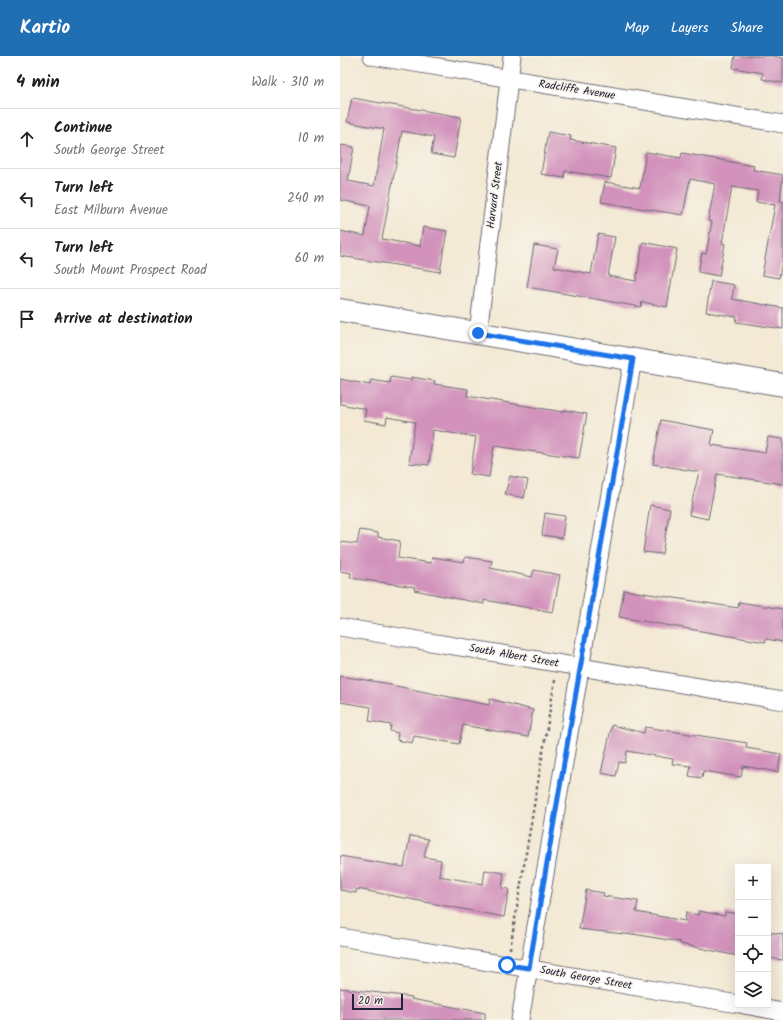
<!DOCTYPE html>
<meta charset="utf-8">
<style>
:root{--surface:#fff;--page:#f6f6f6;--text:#202124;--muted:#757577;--line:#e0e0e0;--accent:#1f6fb2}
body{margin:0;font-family:Kalam,sans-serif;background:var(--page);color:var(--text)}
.controls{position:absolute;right:12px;bottom:12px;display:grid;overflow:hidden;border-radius:0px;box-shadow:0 4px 16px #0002}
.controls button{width:36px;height:36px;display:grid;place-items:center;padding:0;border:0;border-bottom:1px solid var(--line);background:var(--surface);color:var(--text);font:20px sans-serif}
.scale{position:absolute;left:12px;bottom:10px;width:51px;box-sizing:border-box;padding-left:4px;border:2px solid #22223b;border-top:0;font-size:11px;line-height:14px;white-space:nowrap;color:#22223b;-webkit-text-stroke:3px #f7f3e8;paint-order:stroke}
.stop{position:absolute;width:12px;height:12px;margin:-9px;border:3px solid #1a73e8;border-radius:50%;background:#fff}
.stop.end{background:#1a73e8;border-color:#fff;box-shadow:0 1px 4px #0008}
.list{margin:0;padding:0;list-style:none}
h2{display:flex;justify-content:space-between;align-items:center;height:52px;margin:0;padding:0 16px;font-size:17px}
h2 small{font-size:13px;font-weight:400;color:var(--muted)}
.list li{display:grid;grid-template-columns:26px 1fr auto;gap:12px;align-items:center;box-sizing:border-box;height:60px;padding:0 16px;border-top:1px solid var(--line)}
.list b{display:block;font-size:15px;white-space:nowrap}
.list p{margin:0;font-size:13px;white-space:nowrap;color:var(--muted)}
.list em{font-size:13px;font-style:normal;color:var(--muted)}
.icon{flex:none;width:22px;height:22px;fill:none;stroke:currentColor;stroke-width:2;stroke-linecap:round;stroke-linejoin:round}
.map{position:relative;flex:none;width:443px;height:964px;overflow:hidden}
header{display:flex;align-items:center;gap:24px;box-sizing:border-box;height:56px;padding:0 20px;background:var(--accent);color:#fff}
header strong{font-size:19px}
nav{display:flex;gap:22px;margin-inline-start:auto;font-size:14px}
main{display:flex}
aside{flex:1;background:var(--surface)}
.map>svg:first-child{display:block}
.building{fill:#d292bc}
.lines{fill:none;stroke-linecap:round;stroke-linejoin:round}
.minor-casing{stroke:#6b6871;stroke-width:19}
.secondary-casing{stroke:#6b6871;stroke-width:24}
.path{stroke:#6b6871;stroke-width:2.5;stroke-dasharray:3 3;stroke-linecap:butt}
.minor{stroke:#fff;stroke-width:17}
.secondary{stroke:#fff;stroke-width:22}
.route{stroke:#1a73e8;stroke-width:5}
.labels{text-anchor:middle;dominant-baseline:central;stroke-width:3;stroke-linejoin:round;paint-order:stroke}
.street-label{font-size:11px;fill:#22223b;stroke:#f7f3e8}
</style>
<header>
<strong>Kartio</strong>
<nav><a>Map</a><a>Layers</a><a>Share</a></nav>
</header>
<main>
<aside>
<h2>4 min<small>Walk · 310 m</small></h2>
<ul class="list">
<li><svg class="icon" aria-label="ahead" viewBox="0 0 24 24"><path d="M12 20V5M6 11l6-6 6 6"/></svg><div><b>Continue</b><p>South George Street</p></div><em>10 m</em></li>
<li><svg class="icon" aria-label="left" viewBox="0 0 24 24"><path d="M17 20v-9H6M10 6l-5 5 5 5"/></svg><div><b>Turn left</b><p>East Milburn Avenue</p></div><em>240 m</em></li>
<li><svg class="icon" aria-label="left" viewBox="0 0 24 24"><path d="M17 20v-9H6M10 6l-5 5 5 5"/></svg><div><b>Turn left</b><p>South Mount Prospect Road</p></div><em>60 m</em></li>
<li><svg class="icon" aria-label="arrive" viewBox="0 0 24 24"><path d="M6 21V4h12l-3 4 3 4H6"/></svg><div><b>Arrive at destination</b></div></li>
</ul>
</aside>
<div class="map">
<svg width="443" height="964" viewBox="0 0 443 964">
<rect width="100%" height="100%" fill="#f7f3e8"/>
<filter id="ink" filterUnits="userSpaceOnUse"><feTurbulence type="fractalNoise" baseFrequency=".025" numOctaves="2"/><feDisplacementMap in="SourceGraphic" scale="8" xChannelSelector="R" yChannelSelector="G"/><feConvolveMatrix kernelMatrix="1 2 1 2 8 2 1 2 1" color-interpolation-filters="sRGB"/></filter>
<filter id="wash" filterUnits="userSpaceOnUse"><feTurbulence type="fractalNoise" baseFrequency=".012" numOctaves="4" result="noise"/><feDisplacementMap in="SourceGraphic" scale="16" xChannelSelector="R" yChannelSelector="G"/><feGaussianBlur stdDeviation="0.9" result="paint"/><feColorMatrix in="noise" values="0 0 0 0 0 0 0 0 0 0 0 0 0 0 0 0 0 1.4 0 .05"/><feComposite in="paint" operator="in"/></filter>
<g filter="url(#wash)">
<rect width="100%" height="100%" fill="#f3e9d4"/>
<g id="blocks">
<g class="building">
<polygon points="395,0 433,0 443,2 443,27 422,23 423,17 393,12"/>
<polygon points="12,42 121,61 114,102 91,98 94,81 62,75 42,183 80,190 83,171 107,175 100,216 0,200 0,175 25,180 30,150 0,144 0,89 14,91 8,125 34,130 44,73 7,66"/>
<polygon points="208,76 231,80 230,84 276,92 271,122 225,115 224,122 201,118"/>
<polygon points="306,96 341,102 342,97 414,110 413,114 443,119 440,145 443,145 443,201 439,222 422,219 435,149 416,146 418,135 392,131 382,187 385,188 379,220 358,216 362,197 366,198 372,166 368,165 375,128 350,123 343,159 261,146 265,126 300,132"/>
<polygon points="258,178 275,181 268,220 296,225 303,186 337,193 327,251 302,246 301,251 187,231 194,189 218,193 214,211 251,218"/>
<polygon points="371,225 394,229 392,243 443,252 443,273 396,266 397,261 366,256"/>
<polygon points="51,321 71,324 71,321 95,325 94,328 128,333 127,340 223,356 224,354 247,358 239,402 154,390 149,421 130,418 136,381 93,374 89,409 69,407 75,366 47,361 46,368 24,364 26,353 0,348 0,323 30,329 31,324 50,327"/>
<polygon points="321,364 374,374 371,389 425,397 428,381 443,383 443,428 377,418 368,463 349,459 359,416 313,408"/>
<polygon points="170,420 188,424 184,442 165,438"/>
<polygon points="310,449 330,453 322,498 303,496"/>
<polygon points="205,457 225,460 222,482 202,479"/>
<polygon points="20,474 38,477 38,481 60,485 58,502 91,507 92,501 124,506 125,501 152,505 150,512 192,521 194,514 220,519 213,556 144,544 144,548 74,534 75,531 10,522 11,517 0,515 0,486 17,488"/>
<polygon points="284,534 398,552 399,546 443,553 443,586 426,583 425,586 279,561"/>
<polygon points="0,620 51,628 51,629 149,649 150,643 193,654 188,681 123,669 119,688 74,680 72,687 57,684 58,677 50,675 51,669 29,665 31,651 0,646"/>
<polygon points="272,669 304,677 305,671 407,687 406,692 441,698 438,716 403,710 401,721 363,715 362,722 349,720 351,710 332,708 333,703 287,695 285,707 279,706 276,720 261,717"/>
<polygon points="70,780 88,783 84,801 101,804 99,820 143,828 145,814 164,817 162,832 169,833 164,861 17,833 16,837 0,834 0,800 64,811"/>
<polygon points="246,834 264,837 263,840 298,845 296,856 345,865 346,856 358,859 359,855 385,860 385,856 398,858 398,900 340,888 340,886 293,878 293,879 239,873"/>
<polygon points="428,876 443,878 443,904 428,902"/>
<polygon points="0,932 72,941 71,943 145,957 145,964 0,964"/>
</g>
</g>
</g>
<g filter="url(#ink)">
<use href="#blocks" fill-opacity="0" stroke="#6b6871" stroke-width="1"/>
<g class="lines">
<defs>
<g id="minor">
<polyline points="32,0 443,68"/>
<polyline points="138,277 172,0"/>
<polyline points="0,571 443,645"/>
<polyline points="0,881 398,948"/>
<polyline points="404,949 443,956"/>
<polyline points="180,964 293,303"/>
</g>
<polyline id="secondary" points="0,254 443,329"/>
</defs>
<use href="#minor" class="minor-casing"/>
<use href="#secondary" class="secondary-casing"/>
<polyline class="path" points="170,893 215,624"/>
<use href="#minor" class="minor"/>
<use href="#secondary" class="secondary"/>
</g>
</g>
<g class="lines" filter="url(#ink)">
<polyline class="route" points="138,277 293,303 189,912 167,909"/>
</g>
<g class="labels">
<g class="street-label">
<text transform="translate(237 34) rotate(9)">Radcliffe Avenue</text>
<text transform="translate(155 139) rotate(-83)">Harvard Street</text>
<text transform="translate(174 600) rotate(10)">South Albert Street</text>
<text transform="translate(246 922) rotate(10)">South George Street</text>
</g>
</g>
</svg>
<div class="controls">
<button>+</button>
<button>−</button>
<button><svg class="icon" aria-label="locate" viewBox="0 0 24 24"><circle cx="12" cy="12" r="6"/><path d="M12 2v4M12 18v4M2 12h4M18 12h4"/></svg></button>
<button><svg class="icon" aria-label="layers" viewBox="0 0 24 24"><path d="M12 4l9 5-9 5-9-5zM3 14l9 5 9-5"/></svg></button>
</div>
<div class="scale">20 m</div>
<div class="stop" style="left:167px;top:909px"></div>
<div class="stop end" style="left:138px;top:277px"></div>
</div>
</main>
